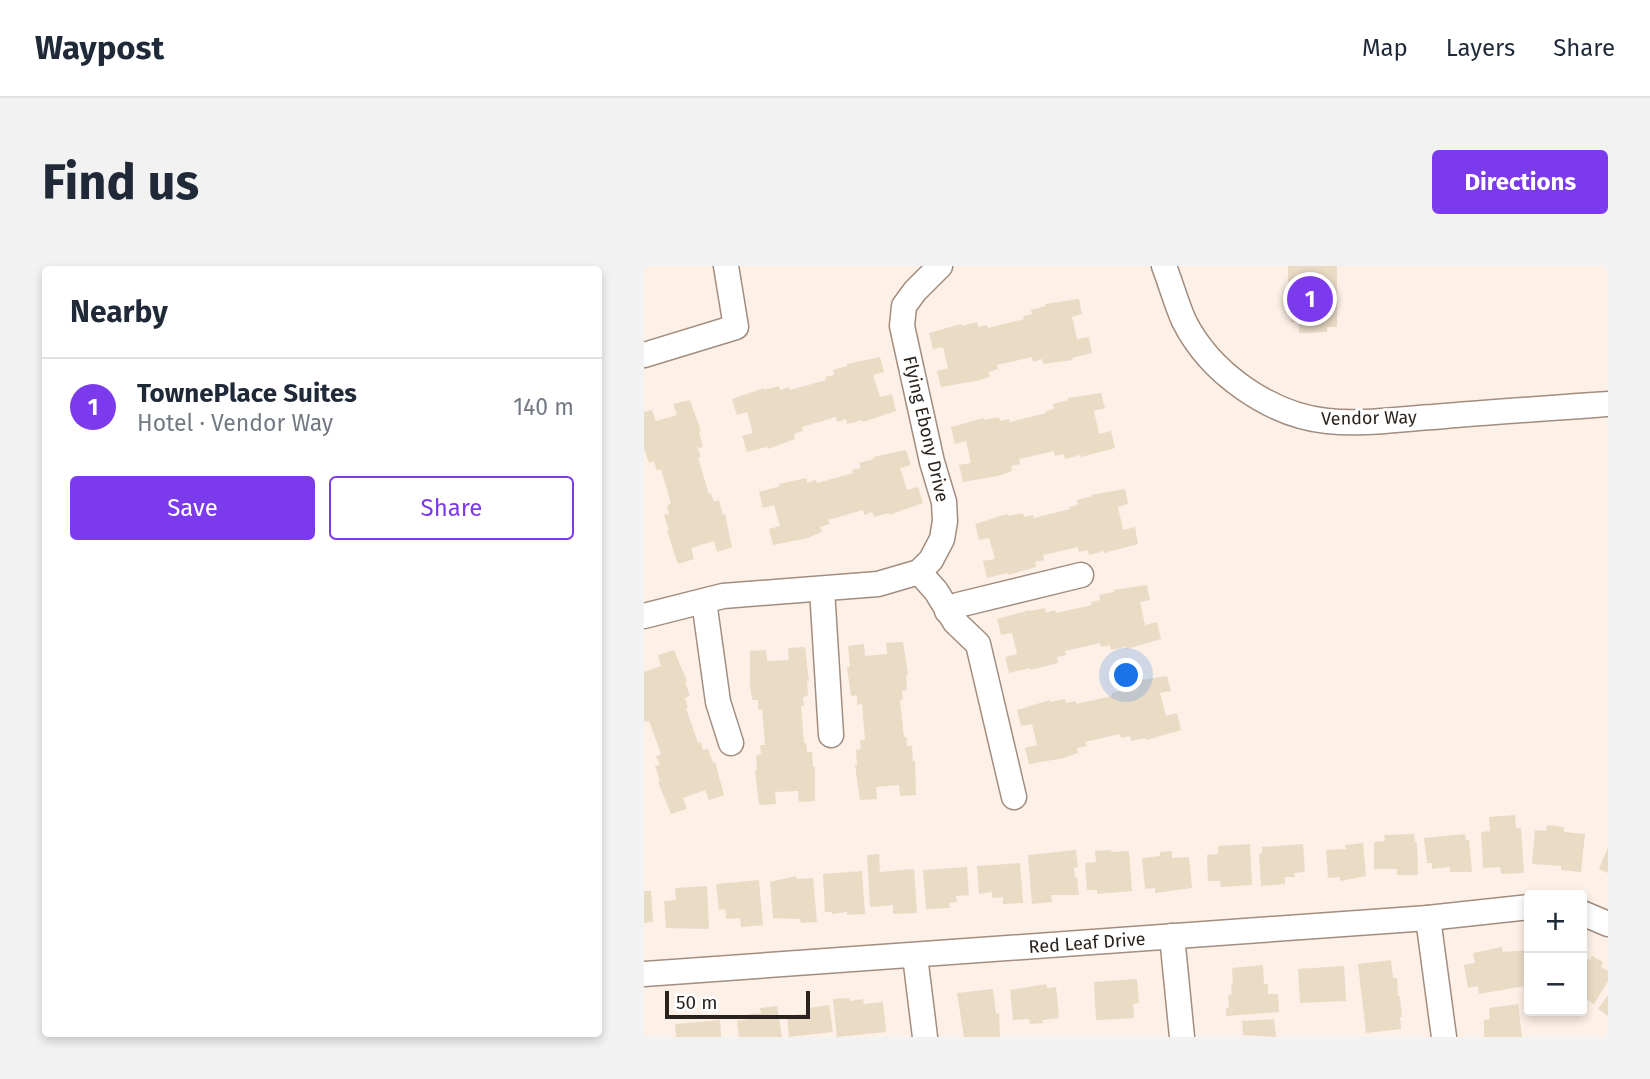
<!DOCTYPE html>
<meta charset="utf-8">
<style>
:root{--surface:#fff;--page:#f2f2f3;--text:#1f2937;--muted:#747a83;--line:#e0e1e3;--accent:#7c3aed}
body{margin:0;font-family:"Fira Sans",sans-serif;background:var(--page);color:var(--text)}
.controls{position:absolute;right:21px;bottom:21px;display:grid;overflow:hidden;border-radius:7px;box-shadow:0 4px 10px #0003}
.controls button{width:63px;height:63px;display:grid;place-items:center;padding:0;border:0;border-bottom:2px solid var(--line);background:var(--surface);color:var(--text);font:35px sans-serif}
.scale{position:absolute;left:21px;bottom:18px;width:145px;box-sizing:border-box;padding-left:7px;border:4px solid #2a221c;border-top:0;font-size:19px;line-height:24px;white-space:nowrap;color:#2a221c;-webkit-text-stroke:5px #fff;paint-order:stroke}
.you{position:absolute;left:483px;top:410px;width:24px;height:24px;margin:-18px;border:5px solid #fff;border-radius:50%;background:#1a73e8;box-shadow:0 0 0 10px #1a73e833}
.badge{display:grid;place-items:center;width:46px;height:46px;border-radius:50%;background:var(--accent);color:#fff;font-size:23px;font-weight:700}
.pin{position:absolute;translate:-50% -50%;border:4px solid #fff;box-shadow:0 2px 7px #0006}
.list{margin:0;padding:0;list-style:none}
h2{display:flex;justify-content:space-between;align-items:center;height:91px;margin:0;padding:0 28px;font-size:30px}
h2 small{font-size:23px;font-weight:400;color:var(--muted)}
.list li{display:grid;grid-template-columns:46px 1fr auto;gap:21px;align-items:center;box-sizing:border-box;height:98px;padding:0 28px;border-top:2px solid var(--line)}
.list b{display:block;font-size:26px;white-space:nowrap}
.list p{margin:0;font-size:23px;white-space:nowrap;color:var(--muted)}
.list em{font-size:23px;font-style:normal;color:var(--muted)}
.actions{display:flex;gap:14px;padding:21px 28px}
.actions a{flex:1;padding:16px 0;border:2px solid var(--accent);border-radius:7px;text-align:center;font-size:24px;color:var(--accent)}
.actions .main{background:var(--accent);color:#fff}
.map{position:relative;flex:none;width:964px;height:771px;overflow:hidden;border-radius:7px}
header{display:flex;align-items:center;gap:42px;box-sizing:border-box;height:98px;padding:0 35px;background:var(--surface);border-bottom:2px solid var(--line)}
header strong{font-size:33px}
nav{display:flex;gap:38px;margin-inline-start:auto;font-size:24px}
.intro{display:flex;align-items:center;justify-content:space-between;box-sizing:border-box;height:168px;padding:0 42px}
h1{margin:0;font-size:49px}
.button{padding:18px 32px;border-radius:7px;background:var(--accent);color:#fff;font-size:24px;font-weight:700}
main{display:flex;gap:42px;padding:0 42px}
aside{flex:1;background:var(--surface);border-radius:7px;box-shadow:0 4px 10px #0003}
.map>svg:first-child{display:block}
.building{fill:#eadbc5}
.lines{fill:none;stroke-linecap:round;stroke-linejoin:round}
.minor-casing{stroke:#a28d7e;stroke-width:27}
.minor{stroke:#fff;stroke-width:24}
.labels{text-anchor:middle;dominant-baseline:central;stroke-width:6;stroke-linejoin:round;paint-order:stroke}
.street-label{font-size:18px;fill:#2a221c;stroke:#fff}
</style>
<header>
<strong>Waypost</strong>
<nav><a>Map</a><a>Layers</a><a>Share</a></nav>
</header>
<div class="intro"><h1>Find us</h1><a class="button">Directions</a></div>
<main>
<aside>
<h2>Nearby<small></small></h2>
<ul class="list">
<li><span class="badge">1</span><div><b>TownePlace Suites</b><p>Hotel · Vendor Way</p></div><em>140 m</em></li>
</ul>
<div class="actions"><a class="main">Save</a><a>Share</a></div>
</aside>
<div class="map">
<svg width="964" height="771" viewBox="0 0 964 771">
<rect width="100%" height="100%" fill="#fdf0e6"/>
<g class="building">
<polygon points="644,0 693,0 693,61 683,61 683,66 655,67 655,56 647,56 646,41 640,41 640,26 648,26 648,20 644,20"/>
<polygon points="435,33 438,48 428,51 433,73 445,71 448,87 428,92 429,94 399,98 398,93 389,96 388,91 353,99 354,103 345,106 346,111 332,115 297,121 293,105 304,102 299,81 289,83 285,67 317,58 318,60 333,56 334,61 343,59 344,62 380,53 379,50 388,48 387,44 402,40 401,38"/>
<polygon points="236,91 240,106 229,109 236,131 248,128 252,145 219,156 218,154 203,158 202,153 193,156 192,151 158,161 159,165 150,168 151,173 124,183 123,181 103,186 98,170 109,167 103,146 93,149 88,133 120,122 120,124 135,120 136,124 145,121 146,124 182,114 181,111 190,109 189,104 203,100 203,98"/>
<polygon points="457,127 461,142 450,145 455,168 467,165 471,182 437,191 436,189 421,193 420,188 411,190 410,185 375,193 376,198 367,200 368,205 354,210 319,216 315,199 327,197 322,175 311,178 307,161 340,152 340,154 355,151 356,155 365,153 366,156 402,147 402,145 410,143 409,138 424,134 424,132"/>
<polygon points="46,134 57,165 55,166 59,181 54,182 57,191 54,192 65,228 67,227 70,236 75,234 79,249 81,248 88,281 73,286 70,275 47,282 50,293 34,298 23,265 25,264 20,249 25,248 23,239 27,238 17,203 13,205 10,195 5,197 0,183 0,146 8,144 12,155 33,149 29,138"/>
<polygon points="262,184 267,199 256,202 263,224 274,221 279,237 245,249 245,247 230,251 228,246 220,249 219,244 184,254 186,258 176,261 178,266 164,272 129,279 125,263 136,260 130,239 119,242 115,226 136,220 135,218 162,212 163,217 172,214 173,217 209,207 208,204 217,202 215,197 230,193 229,191"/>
<polygon points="481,223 484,238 474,241 479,264 491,261 494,278 460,287 460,285 445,289 444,284 435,286 434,281 399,289 400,294 391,296 392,301 364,309 363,307 343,312 339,295 351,293 345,272 335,274 331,258 363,248 364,250 379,247 380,251 389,249 390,252 426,243 425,241 434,239 433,234 448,230 447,229"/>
<polygon points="503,319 506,334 496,336 501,359 513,356 517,373 483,383 482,381 467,384 466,379 457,381 456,377 421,385 422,389 413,391 414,397 386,404 386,402 365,407 361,391 373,388 368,367 357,369 353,353 386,344 386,345 401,342 402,347 411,344 412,347 448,339 447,336 456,334 455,329 470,326 469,324"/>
<polygon points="259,376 264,409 262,409 263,424 258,425 259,434 256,435 260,471 262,471 263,480 268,480 269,495 271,495 272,529 256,530 255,519 232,521 233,533 216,534 211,499 213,499 212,484 217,483 216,474 221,474 218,438 213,439 213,429 207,430 203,401 206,401 204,380 220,378 221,390 243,388 242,377"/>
<polygon points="161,381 165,415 163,415 164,430 159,431 160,440 157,440 160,477 162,477 163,486 168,486 169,501 171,501 171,535 155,536 154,525 131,526 132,538 115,539 111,504 113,504 112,489 117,488 116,479 121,479 118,443 114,444 114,434 108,434 106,420 106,385 122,384 123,395 145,394 144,382"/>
<polygon points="30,384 43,415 41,416 46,430 41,432 44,441 42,442 54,477 57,476 59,484 64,483 69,497 71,496 80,529 65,534 61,524 39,532 43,543 27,548 14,516 16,515 11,500 16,499 12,490 17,488 5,455 1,456 0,454 0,406 17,400 14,389"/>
<polygon points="523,410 527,425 516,427 522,450 533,447 537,464 503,474 502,472 487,475 486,470 477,472 476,468 441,476 443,480 433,482 434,487 420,492 385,498 381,482 393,479 388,458 377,460 373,444 406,434 406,436 421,433 422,437 432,435 432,438 468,430 468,427 477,425 475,420 490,417 490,415"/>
<polygon points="871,549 872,562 877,562 880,607 857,608 856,601 839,602 837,566 846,565 845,551"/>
<polygon points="903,559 920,561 920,566 941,568 937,606 917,604 917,600 888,598 891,564 902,565"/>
<polygon points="770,568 771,576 773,576 774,609 753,609 753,603 730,603 730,576 741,575 740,569"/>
<polygon points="821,568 822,574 825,574 828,606 806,606 806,601 788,603 788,597 783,597 780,572"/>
<polygon points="719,577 722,610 696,615 696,611 684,612 682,584 702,583 701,579"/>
<polygon points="606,578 608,619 577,621 576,615 564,615 563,589 574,588 574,580"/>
<polygon points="659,578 661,606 650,607 651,611 641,611 641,618 617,620 615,588 618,587 618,581"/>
<polygon points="964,581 964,607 955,603"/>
<polygon points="432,584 434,601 430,602 431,612 433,611 435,629 407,629 408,636 388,638 384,589"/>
<polygon points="467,584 467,586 485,585 488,625 453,628 453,624 443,624 441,597 452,596 451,585"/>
<polygon points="528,585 528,592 545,591 548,622 511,627 511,622 501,623 498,592 516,590 516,586"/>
<polygon points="235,588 236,606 270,603 273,647 249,648 249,639 226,641 223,589"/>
<polygon points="376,597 379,637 359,638 359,631 348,632 348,626 335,628 333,600"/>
<polygon points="323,601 325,629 312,630 313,636 305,637 306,642 282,643 279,604"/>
<polygon points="218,605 221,648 203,649 203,646 188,648 188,646 181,646 179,608"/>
<polygon points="152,610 153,613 169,612 173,656 157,657 156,653 129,652 126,616"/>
<polygon points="115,614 119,659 97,661 96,652 82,653 81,643 75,644 72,618"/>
<polygon points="63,620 65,663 22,662 20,635 32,634 31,622"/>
<polygon points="0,625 7,625 9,656 0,657"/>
<polygon points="858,681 859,686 885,684 885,710 879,711 881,720 835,728 834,720 824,722 820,699 831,697 829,687"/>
<polygon points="938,689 946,694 948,690 959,696 957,701 964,705 964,715 950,738 938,731"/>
<polygon points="747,694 749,712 753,712 754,730 756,730 758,751 756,751 757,763 722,767 714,698"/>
<polygon points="619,699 620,717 624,719 624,728 634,728 635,746 582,750 582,742 585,742 584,729 588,728 587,719 589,719 588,702"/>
<polygon points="700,700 702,735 656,737 654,703"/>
<polygon points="493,713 495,737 489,738 490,752 452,754 450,716"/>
<polygon points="402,718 403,722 412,721 415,752 398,754 399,757 386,758 385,753 369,754 366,724"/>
<polygon points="349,723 352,748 355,747 356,771 320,771 313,727"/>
<polygon points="964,729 964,750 954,743"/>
<polygon points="205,732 206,735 219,733 220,738 239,736 242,766 193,771 189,733"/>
<polygon points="874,738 878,771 840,771 840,754 846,753 845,742"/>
<polygon points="185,739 189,766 145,771 143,750 166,747 165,742"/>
<polygon points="133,740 138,771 95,771 93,755 105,753 104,748 117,747 116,742"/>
<polygon points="630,753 632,771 599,769 598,755"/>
<polygon points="76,754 77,771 32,771 31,758"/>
</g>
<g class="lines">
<defs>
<g id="minor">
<path d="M 520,0 C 527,18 532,37 540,55 C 566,107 626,149 683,155 C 717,159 755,153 789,151 C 847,146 906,142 964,138"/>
<polyline points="0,89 92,61 82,0"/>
<polyline points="275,306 292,325 311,356 334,378 370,531"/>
<polyline points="178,323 187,469"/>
<polyline points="60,335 74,436 87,477"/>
<polyline points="303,345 314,339 437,309"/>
<polyline points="0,350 79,330 234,318 275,306 287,294 298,273 301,255 300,236 288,196 258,60 260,40 271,25 296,0"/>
<polyline points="938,647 964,658"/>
<polyline points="784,652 800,771"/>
<polyline points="528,670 538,771"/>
<polyline points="271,690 281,771"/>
<polyline points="0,708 784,652 885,641"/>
</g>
</defs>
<use href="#minor" class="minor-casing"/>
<use href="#minor" class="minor"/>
</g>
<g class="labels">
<g class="street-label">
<text transform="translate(725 152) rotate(-1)">Vendor Way</text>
<text transform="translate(282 163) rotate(77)">Flying Ebony Drive</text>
<text transform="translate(443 677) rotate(-4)">Red Leaf Drive</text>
</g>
</g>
</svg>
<div class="controls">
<button>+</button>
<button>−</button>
</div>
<div class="scale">50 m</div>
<div class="you"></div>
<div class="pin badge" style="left:666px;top:33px">1</div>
</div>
</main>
